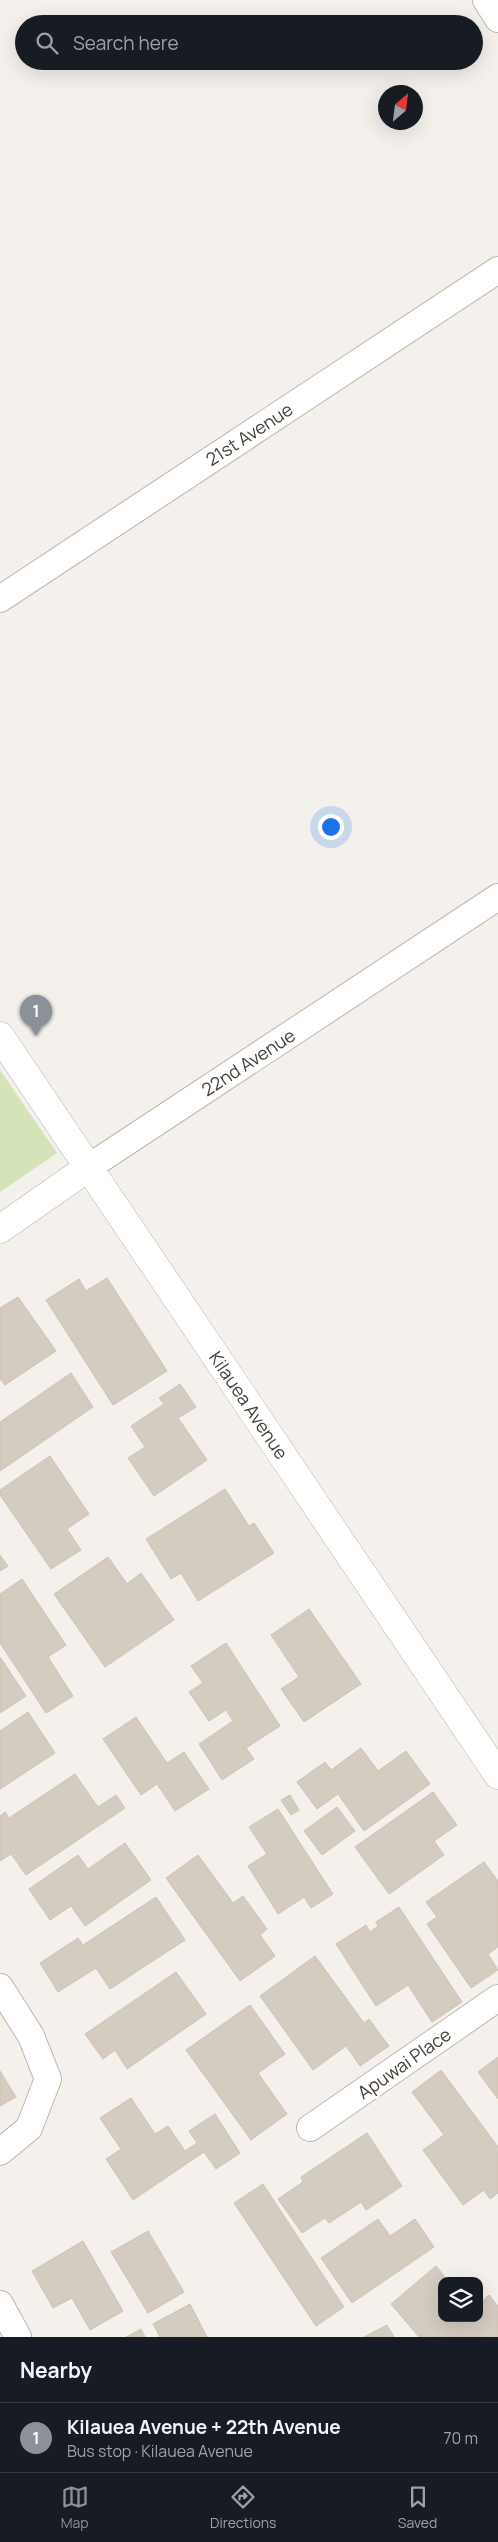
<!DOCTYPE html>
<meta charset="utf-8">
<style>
:root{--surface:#171b24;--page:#20242c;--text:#f1f3f6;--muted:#9ea1a6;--line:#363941;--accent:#8c9099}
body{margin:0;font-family:Manrope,sans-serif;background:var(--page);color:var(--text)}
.controls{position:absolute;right:15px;bottom:15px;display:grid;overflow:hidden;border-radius:10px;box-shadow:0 5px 20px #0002}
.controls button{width:45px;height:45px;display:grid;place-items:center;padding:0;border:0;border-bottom:1px solid var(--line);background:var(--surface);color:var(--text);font:25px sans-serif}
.compass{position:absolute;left:378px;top:85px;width:45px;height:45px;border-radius:50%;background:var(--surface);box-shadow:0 5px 20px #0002;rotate:28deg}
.you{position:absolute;left:330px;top:826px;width:18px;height:18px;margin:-12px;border:4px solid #fff;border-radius:50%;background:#1a73e8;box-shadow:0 0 0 8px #1a73e833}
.badge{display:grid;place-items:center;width:32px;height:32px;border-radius:50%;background:var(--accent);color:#fff;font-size:16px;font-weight:700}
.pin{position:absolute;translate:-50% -41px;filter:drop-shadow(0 1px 2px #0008)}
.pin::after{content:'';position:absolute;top:26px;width:18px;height:15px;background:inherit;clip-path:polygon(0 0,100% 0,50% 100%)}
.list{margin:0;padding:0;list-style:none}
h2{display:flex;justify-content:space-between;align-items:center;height:65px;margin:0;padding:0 20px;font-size:21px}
h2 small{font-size:16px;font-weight:400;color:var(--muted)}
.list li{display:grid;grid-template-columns:32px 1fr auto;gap:15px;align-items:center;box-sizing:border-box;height:70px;padding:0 20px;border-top:1px solid var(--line)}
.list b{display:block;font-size:19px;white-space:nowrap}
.list p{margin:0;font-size:16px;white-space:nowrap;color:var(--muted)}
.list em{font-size:16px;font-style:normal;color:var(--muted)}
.icon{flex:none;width:28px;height:28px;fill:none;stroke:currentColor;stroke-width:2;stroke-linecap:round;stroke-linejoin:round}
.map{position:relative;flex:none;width:498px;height:2337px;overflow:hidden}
.search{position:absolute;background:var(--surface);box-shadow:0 5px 20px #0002;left:15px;right:15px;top:15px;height:55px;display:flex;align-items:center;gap:12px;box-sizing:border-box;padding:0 18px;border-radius:28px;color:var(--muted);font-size:19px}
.sheet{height:135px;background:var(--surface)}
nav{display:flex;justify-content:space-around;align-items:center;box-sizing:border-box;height:70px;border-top:1px solid var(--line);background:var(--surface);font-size:14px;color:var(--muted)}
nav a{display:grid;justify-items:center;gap:2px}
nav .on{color:var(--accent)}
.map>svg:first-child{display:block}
.green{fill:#d4e4b8}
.building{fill:#d4cbc1;stroke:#cfc2b5}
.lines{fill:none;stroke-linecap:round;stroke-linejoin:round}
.minor-casing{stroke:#bfb7ae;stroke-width:28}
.tertiary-casing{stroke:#bfb7ae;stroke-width:29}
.minor{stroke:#fff;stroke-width:26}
.tertiary{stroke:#fff;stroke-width:28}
.labels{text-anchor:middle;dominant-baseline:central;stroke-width:4.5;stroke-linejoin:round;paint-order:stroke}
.street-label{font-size:18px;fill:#474039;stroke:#fff}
</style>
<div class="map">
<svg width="498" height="2337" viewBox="0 0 498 2337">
<rect width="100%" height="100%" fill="#f4f0eb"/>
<polygon class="green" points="0,1070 57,1153 0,1192"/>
<g class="building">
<polygon points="107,1278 167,1371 113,1405 46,1300 79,1279 86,1291"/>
<polygon points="18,1297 56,1351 5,1385 0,1379 0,1308"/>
<polygon points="71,1373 93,1407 0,1471 0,1422"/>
<polygon points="180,1384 196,1407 178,1418 207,1460 154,1496 128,1458 145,1447 131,1426 164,1404 159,1398"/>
<polygon points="50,1456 89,1514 67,1529 81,1550 51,1569 0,1495 0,1490"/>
<polygon points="225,1489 249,1526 254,1523 274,1553 198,1601 181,1573 171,1579 146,1539"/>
<polygon points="0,1555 8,1566 0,1571"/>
<polygon points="108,1557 127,1584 141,1573 174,1620 105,1667 54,1594"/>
<polygon points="22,1579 66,1645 48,1657 73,1696 46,1713 0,1643 0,1594"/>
<polygon points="309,1609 361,1684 304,1722 281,1689 299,1677 271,1635"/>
<polygon points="226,1643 280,1726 246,1748 254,1759 222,1780 199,1744 233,1721 226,1710 209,1721 189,1692 203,1683 191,1666"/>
<polygon points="0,1657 26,1696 0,1713"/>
<polygon points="28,1712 55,1753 0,1789 0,1731"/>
<polygon points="136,1717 167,1763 184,1752 209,1789 175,1811 157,1784 141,1795 103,1739"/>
<polygon points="361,1748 378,1771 406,1751 430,1784 364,1831 338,1794 317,1809 297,1782 325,1762 331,1770"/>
<polygon points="75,1774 98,1807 116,1795 125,1808 26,1875 11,1854 0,1861 0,1816 5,1812 9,1818"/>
<polygon points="433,1792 457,1825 434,1841 444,1855 389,1894 355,1847"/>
<polygon points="290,1795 299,1810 291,1815 281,1800"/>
<polygon points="337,1807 355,1831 322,1855 304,1831"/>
<polygon points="278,1809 333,1894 311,1908 304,1897 278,1914 248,1866 267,1854 249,1827"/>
<polygon points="125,1843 151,1880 85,1926 71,1906 50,1920 29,1889 78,1855 88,1869"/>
<polygon points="198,1855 233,1903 243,1896 267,1929 260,1935 275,1956 240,1981 166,1878"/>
<polygon points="484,1862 498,1881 498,1947 488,1954 498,1970 471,1988 427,1924 437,1917 426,1902"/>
<polygon points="156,1897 185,1940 110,1989 96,1968 58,1992 40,1963 78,1938 83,1945"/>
<polygon points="399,1907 462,2002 432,2022 408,1985 376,2006 336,1944 366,1925 370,1932 378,1926 376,1922"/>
<polygon points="315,1956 364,2023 369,2019 389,2046 360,2066 346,2046 313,2070 260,1996"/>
<polygon points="176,1972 206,2014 127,2069 115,2050 103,2059 85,2034"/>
<polygon points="250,2005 285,2054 258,2073 287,2114 251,2140 186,2050"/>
<polygon points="498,2057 498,2099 478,2072"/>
<polygon points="441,2070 498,2147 498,2193 490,2199 484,2190 463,2205 423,2150 444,2135 412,2092"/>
<polygon points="0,2071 16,2097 0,2106"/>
<polygon points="131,2098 155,2134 168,2126 185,2151 197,2143 189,2131 215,2114 240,2153 216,2169 204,2152 133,2200 106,2159 121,2149 100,2118"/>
<polygon points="367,2133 402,2186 366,2210 361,2202 329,2223 325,2218 302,2233 278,2199 303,2182 301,2177"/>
<polygon points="263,2184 344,2307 316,2326 234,2203"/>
<polygon points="378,2219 390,2236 415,2219 434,2247 352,2303 321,2258"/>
<polygon points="148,2231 184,2292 148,2313 111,2252"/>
<polygon points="83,2241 123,2311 90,2330 72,2298 53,2308 32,2271"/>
<polygon points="436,2266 448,2281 442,2281 442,2318 479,2318 479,2304 489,2295 498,2306 498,2337 419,2337 391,2304"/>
<polygon points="190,2304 207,2337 160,2337 153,2324"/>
<polygon points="387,2325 394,2337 364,2337"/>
<polygon points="141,2329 145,2337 126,2337"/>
</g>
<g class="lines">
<defs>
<g id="minor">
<polyline points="486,0 498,19"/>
<polyline points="0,599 498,270"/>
<polyline points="89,1167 498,897"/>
<polyline points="0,1987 31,2036 48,2079 29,2128 0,2152"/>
<polyline points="310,2128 498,1998"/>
<polyline points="0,2304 18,2337"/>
</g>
<g id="tertiary">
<polyline points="0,1036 498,1775"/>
<polyline points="0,1229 89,1167"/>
</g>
</defs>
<use href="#minor" class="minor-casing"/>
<use href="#tertiary" class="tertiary-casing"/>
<use href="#minor" class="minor"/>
<use href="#tertiary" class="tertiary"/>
</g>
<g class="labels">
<g class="street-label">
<text transform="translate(249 434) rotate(-33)">21st Avenue</text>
<text transform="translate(248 1062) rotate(-33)">22nd Avenue</text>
<text transform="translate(249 1405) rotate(56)">Kilauea Avenue</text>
<text transform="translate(404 2063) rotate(-35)">Apuwai Place</text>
</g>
</g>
</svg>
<div class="controls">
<button><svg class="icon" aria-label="layers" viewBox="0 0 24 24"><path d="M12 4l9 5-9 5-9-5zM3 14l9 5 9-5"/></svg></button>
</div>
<svg class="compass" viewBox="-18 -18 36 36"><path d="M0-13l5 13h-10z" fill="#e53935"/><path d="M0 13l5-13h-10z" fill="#9ea1a6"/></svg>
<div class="you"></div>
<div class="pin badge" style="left:36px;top:1036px">1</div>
<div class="search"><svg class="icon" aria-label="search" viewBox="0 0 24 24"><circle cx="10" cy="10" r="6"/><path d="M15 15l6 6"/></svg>Search here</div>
</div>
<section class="sheet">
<h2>Nearby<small></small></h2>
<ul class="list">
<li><span class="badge">1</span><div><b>Kilauea Avenue + 22th Avenue</b><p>Bus stop · Kilauea Avenue</p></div><em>70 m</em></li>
</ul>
</section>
<nav>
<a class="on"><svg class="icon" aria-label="map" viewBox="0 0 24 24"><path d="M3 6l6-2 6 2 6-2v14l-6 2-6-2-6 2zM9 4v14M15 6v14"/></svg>Map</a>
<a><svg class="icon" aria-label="directions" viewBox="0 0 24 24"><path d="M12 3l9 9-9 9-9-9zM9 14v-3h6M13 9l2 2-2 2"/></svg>Directions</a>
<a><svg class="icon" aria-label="saved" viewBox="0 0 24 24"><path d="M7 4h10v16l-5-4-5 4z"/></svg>Saved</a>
</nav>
